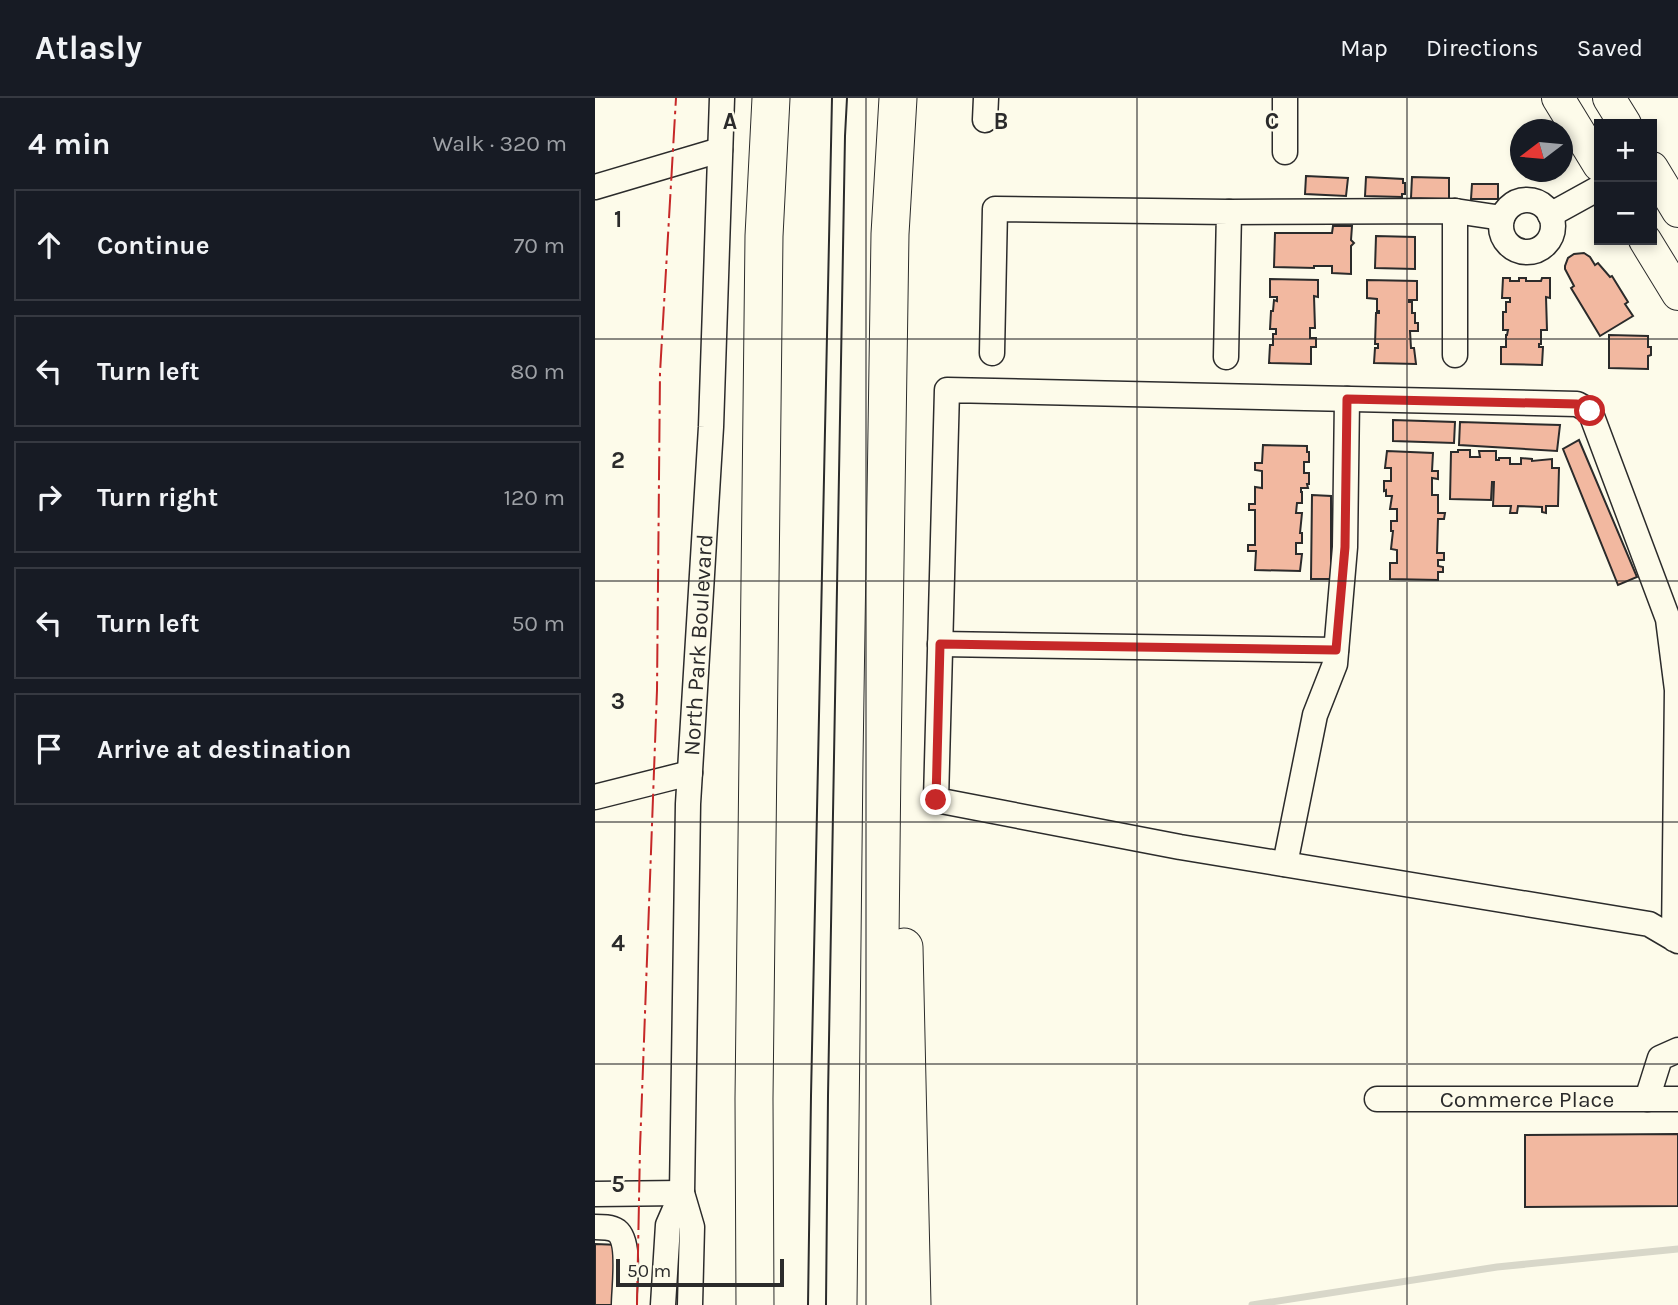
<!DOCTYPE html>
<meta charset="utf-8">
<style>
:root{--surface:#171b24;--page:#242831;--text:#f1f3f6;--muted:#9ea1a6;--line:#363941}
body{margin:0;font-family:Karla,sans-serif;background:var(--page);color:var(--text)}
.controls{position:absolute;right:21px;top:21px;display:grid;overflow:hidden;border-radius:0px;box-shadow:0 4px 10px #0003}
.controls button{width:63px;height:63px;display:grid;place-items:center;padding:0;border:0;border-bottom:2px solid var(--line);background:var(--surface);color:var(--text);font:35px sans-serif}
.compass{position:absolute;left:915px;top:21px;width:63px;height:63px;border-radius:50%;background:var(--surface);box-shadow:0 4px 10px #0003;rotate:254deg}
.scale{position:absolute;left:21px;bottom:18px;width:168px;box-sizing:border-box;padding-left:7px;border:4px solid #2b2b2b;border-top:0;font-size:19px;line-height:24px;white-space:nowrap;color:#2b2b2b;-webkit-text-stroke:5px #fdfbea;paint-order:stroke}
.stop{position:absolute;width:21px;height:21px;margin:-16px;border:5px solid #c62828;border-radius:50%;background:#fff}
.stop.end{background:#c62828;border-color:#fff;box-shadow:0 2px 7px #0008}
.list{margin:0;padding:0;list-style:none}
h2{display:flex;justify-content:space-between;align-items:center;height:91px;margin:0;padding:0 28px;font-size:30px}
h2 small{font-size:23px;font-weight:400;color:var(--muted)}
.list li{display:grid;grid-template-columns:46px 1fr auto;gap:21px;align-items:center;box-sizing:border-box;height:112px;margin:0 14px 14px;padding:0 14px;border:2px solid var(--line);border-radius:0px}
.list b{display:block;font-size:26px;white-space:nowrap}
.list em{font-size:23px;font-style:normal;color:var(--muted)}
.icon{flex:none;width:38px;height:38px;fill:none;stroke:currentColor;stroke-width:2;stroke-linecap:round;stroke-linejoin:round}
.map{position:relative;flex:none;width:1083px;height:1207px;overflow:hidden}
header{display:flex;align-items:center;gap:42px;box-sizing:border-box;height:98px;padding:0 35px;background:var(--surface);border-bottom:2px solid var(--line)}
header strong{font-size:33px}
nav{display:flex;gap:38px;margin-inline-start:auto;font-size:24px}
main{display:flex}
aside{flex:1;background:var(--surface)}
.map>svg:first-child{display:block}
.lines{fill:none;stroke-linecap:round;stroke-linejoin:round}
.stream{stroke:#d8d7c9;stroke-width:7}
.building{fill:#f2b8a0;stroke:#2b2b2b;stroke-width:2}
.minor-casing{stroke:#2b2b2b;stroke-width:27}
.major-casing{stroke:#2b2b2b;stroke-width:34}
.highway-casing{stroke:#2b2b2b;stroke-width:39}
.minor{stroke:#fdfbea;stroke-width:24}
.major{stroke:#fdfbea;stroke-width:32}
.highway{stroke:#fdfbea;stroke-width:37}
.tram{stroke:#2b2b2b;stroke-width:2}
.power{stroke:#c62828;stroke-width:2;stroke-dasharray:24 5 3.5 5;stroke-linecap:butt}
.route{stroke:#c62828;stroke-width:9}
.grid{fill:none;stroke:#2b2b2b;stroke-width:2;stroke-opacity:0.55}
.labels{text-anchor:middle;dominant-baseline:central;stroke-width:5;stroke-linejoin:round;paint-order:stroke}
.street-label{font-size:23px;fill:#2b2b2b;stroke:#fdfbea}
.grid-label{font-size:23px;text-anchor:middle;font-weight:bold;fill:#2b2b2b;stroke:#fdfbea;stroke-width:5;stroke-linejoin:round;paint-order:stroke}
</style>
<header>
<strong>Atlasly</strong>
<nav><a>Map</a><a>Directions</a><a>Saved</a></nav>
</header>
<main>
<aside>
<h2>4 min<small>Walk · 320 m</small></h2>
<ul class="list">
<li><svg class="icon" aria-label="ahead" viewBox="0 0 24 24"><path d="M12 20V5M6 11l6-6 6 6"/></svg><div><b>Continue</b></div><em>70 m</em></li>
<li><svg class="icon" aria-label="left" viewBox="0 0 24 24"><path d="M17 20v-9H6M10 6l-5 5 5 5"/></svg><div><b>Turn left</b></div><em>80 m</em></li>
<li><svg class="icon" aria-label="right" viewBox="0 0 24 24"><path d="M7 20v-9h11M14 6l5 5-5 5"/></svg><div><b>Turn right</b></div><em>120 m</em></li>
<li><svg class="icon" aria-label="left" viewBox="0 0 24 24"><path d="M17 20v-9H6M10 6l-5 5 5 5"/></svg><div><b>Turn left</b></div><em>50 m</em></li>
<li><svg class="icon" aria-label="arrive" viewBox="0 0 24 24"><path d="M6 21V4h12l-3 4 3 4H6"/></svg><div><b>Arrive at destination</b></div></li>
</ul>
</aside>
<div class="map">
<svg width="1083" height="1207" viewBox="0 0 1083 1207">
<rect width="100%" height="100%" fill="#fdfbea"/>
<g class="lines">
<polyline class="stream" points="657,1207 902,1169 1083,1151"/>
</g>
<g class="building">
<polygon points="711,78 753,80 751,98 710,96"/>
<polygon points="771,79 808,81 808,85 810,85 810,96 807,96 807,99 770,98"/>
<polygon points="817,79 854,80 854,101 816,100"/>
<polygon points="877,86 903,86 903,101 876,101"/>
<polygon points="738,128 757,128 756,142 759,145 756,148 756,176 737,175 737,168 719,168 719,170 679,169 680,135 737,135"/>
<polygon points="781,138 820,139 820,171 780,170"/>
<polygon points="989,155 995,159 1000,167 1003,165 1015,179 1017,178 1033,204 1030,206 1038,218 1005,238 976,190 979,188 970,171 970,168 973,160 979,156"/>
<polygon points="908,180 915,180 915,183 924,183 924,180 931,180 931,183 946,183 947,180 955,180 955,200 951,199 952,232 946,232 946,246 944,246 944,249 948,249 947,267 906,266 906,249 911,249 911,237 912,237 913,232 908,232 908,214 911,214 911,204 915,204 915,200 907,200"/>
<polygon points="675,181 723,182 723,199 719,198 720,230 715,230 715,240 721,240 721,249 716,249 716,266 674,265 675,247 678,247 678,236 681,236 681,231 675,231 676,213 678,213 679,202 682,203 682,199 675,199"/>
<polygon points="772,182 822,183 822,202 814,202 814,204 817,204 817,215 820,215 820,225 823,225 823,233 815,233 816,250 819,250 821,266 779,265 780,250 783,250 783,246 780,246 781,215 784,215 784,213 782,213 782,201 772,200"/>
<polygon points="1014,237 1053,238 1053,249 1056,249 1056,257 1053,258 1053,271 1014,270"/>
<polygon points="798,322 860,324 859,345 798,343"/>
<polygon points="865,324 965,327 962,353 864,347"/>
<polygon points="984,342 1042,479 1023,487 968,351"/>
<polygon points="668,347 712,348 712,354 714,354 714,364 709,364 709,375 714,375 714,386 712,386 713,390 706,390 706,394 707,394 707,405 702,405 701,415 707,415 705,435 707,435 707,445 701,445 701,456 707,456 705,473 660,472 661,453 653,453 653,447 660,447 660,412 654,412 654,406 660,406 660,389 667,390 667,373 660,372 660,365 667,365"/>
<polygon points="863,352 875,352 875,359 885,359 884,353 901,353 901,362 904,362 904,360 915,360 915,366 926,366 926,360 937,361 937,363 957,361 957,370 964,370 963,408 951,408 951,415 947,414 947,409 923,408 922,415 915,415 916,408 898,408 899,384 897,384 896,402 855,401 856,354 863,354"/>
<polygon points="792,353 838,355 837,373 843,373 843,381 837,380 837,397 843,397 843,415 850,415 849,421 843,421 842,455 849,455 849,462 843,462 843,468 848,469 848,474 843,474 843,482 795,481 795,465 802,465 802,452 796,451 798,433 796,433 796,423 802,423 802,411 795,411 797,398 791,398 791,392 789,393 789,383 796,383 796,370 790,370"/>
<polygon points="717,397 736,398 736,481 716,481"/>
<polygon points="1083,1036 1083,1108 930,1109 930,1037"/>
<polygon points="0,1146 25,1147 24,1207 0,1207"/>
</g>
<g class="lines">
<defs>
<g id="minor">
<polyline points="390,22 391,0"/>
<polyline points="690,54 690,0"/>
<polyline points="0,89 125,52"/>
<circle cx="932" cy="128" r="26"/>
<polyline points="860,113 907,120"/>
<polyline points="634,114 860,113 860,257"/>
<polyline points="955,117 1004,90"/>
<polyline points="397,255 400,111 634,114 631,259"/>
<polyline points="345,546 741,552"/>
<polyline points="0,699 95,675"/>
<polyline points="690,766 720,617 740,566 750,449 752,301"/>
<polyline points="1079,841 1082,592 1073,521 995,313 982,306 352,292 341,702 585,749 1054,826 1083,843"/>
<path id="s1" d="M 782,1001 L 1083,1001"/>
<polyline points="1052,1001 1065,960 1083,952"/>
<polyline points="0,1096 87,1095"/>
<path d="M 0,1129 C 7,1129 16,1129 22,1133 C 36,1144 29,1190 29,1207"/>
<polyline points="68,1207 73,1127 87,1095"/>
<path id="s2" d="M 95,1207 L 97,1129 L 87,1095 L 93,706 L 116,329 L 127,0"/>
</g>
<g id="major">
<polyline points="963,0 1004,67"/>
<polyline points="1014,0 1030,26"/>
<polyline points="1057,70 1083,113"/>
<polyline points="1050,142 1083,196"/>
</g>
<g id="highway">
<polyline points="309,849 317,1207"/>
<polyline points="160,1207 159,1001 169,138 176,0"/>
<polyline points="281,1207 287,662 295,136 303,0"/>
</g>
</defs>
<use href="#minor" class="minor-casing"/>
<use href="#major" class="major-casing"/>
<use href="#highway" class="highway-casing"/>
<use href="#minor" class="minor"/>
<use href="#major" class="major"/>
<use href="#highway" class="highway"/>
<g class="tram">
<polyline points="213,1207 216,998 237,0"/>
<polyline points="231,1207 233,998 250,38 252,0"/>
</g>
<polyline class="power" points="42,1207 45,1050 62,592 65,275 81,0"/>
</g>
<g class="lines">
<polyline class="route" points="341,702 345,546 741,552 750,449 752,301 982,306 995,313"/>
</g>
<path class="grid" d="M 271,0 L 271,1207M 542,0 L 542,1207M 812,0 L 812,1207M 0,241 L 1083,241M 0,483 L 1083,483M 0,724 L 1083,724M 0,966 L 1083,966"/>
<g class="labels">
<g class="street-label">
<text stroke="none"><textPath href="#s2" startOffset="662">North Park Boulevard</textPath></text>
<text stroke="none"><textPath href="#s1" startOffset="150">Commerce Place</textPath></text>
</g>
</g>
<g class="grid-label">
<text x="135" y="31">A</text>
<text x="406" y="31">B</text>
<text x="677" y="31">C</text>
<text x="23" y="129">1</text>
<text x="23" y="370">2</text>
<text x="23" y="611">3</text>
<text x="23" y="853">4</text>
<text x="23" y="1094">5</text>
</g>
</svg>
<div class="controls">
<button>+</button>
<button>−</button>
</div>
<svg class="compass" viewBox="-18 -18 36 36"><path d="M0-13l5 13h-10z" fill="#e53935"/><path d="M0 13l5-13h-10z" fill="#9ea1a6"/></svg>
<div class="scale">50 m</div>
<div class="stop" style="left:995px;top:313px"></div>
<div class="stop end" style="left:341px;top:702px"></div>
</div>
</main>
